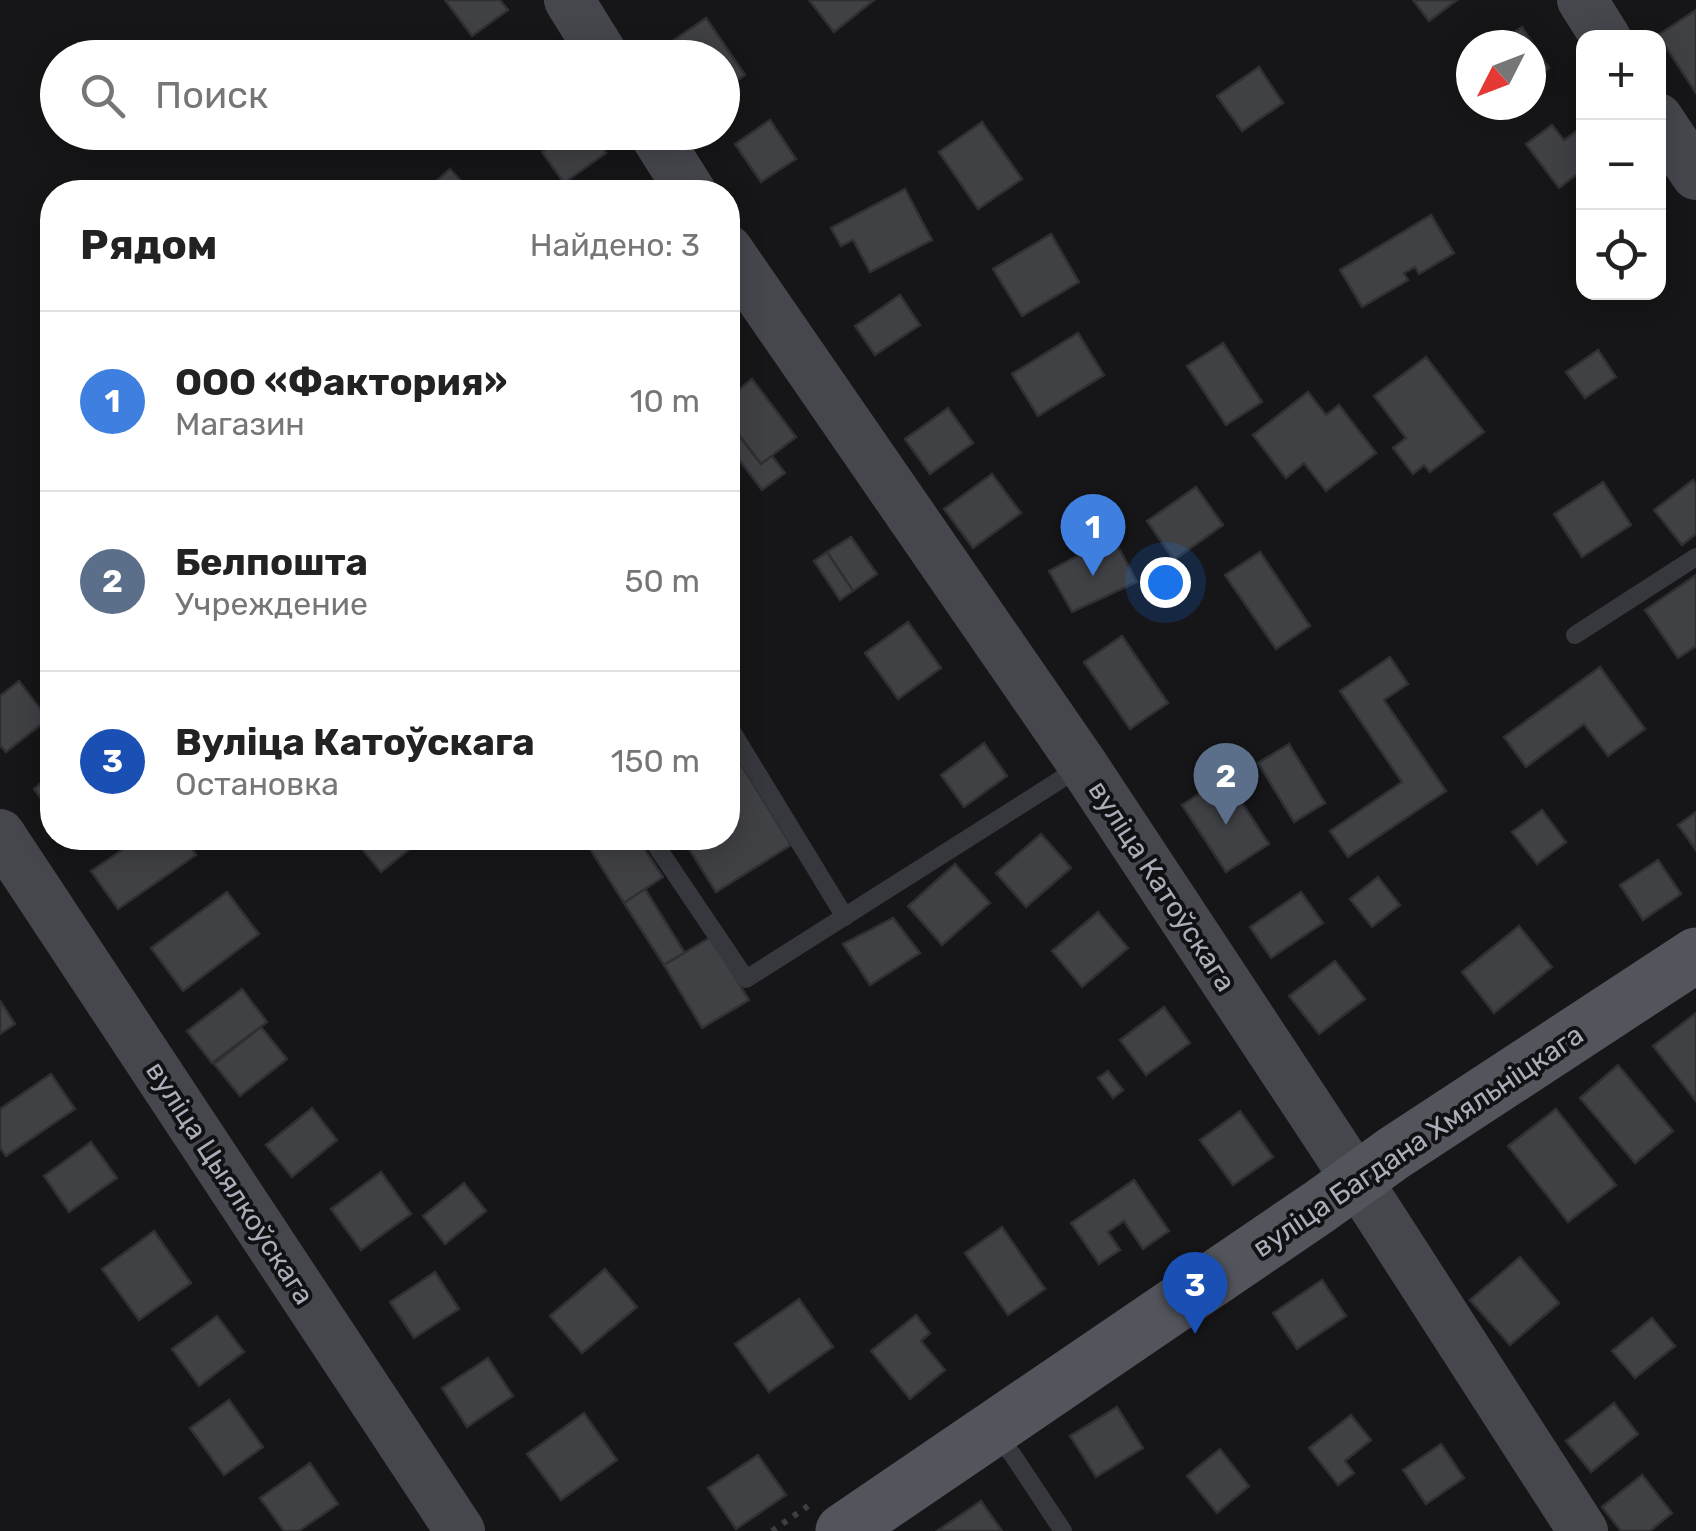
<!DOCTYPE html>
<html lang="ru">
<meta charset="utf-8">
<style>
:root{--surface:#fff;--page:#f6f6f6;--text:#222;--muted:#767676;--line:#e0e0e0;--accent:#0b8043}
body{margin:0;font-family:Rubik,sans-serif;background:var(--page);color:var(--text)}
.controls{position:absolute;right:30px;top:30px;display:grid;overflow:hidden;border-radius:20px;box-shadow:0 5px 25px #0003}
.controls button{width:90px;height:90px;display:grid;place-items:center;padding:0;border:0;border-bottom:2px solid var(--line);background:var(--surface);color:var(--text);font:50px sans-serif}
.compass{position:absolute;left:1456px;top:30px;width:90px;height:90px;border-radius:50%;background:var(--surface);box-shadow:0 5px 25px #0003;rotate:228deg}
.you{position:absolute;left:1165px;top:582px;width:35px;height:35px;margin:-25px;border:8px solid #fff;border-radius:50%;background:#1a73e8;box-shadow:0 0 0 15px #1a73e833}
.badge{display:grid;place-items:center;width:65px;height:65px;border-radius:50%;background:var(--accent);color:#fff;font-size:32px;font-weight:700}
.pin{position:absolute;translate:-50% -82px;filter:drop-shadow(0 2px 5px #0008)}
.pin::after{content:'';position:absolute;top:52px;width:35px;height:30px;background:inherit;clip-path:polygon(0 0,100% 0,50% 100%)}
.list{margin:0;padding:0;list-style:none}
h2{display:flex;justify-content:space-between;align-items:center;height:130px;margin:0;padding:0 40px;font-size:42px}
h2 small{font-size:32px;font-weight:400;color:var(--muted)}
.list li{display:grid;grid-template-columns:65px 1fr auto;gap:30px;align-items:center;box-sizing:border-box;height:180px;padding:0 40px;border-top:2px solid var(--line)}
.list b{display:block;font-size:38px;white-space:nowrap}
.list p{margin:0;font-size:32px;white-space:nowrap;color:var(--muted)}
.list em{font-size:32px;font-style:normal;color:var(--muted)}
.icon{flex:none;width:55px;height:55px;fill:none;stroke:currentColor;stroke-width:2;stroke-linecap:round;stroke-linejoin:round}
.map{position:relative;flex:none;width:1696px;height:1531px;overflow:hidden}
.search{position:absolute;background:var(--surface);box-shadow:0 5px 25px #0003;left:40px;top:40px;width:700px;height:110px;display:flex;align-items:center;gap:25px;box-sizing:border-box;padding:0 35px;border-radius:55px;color:var(--muted);font-size:38px}
.panel{position:absolute;background:var(--surface);box-shadow:0 5px 25px #0003;left:40px;top:180px;width:700px;height:670px;border-radius:40px}
.map>svg:first-child{display:block}
.building{fill:#404145;stroke:#303034;stroke-width:2.5}
.lines{fill:none;stroke-linecap:round;stroke-linejoin:round}
.path{stroke:#3d3f44;stroke-width:6;stroke-dasharray:5 8;stroke-linecap:butt}
.lane{stroke:#37383d;stroke-width:18}
.secondary{stroke:#45474d;stroke-width:50}
.primary{stroke:#53555c;stroke-width:55}
.labels{text-anchor:middle;dominant-baseline:central;stroke-width:8;stroke-linejoin:round;paint-order:stroke}
.street-label{font-size:28px;fill:#a8adb8;stroke:#111113}
</style>
<div class="map">
<svg width="1696" height="1531" viewBox="0 0 1696 1531">
<rect width="100%" height="100%" fill="#161618"/>
<g class="building">
<polygon points="445,0 500,0 508,10 472,36"/>
<polygon points="809,0 874,0 834,32"/>
<polygon points="1413,0 1457,0 1429,21"/>
<polygon points="1696,10 1696,93 1658,35"/>
<polygon points="706,18 745,75 722,91 722,58 678,58 668,44"/>
<polygon points="1522,27 1549,68 1531,80 1531,45 1495,45"/>
<polygon points="1259,67 1283,103 1242,131 1217,96"/>
<polygon points="770,120 796,159 761,182 735,144"/>
<polygon points="982,122 1022,179 978,209 939,152"/>
<polygon points="1552,125 1564,140 1584,126 1584,169 1559,188 1526,144"/>
<polygon points="570,132 591,132 606,153 564,183 542,152"/>
<polygon points="450,169 471,192 424,192"/>
<polygon points="905,189 932,240 870,272 853,240 841,246 831,228"/>
<polygon points="1431,215 1454,253 1419,274 1415,267 1404,273 1408,280 1362,307 1340,270"/>
<polygon points="1051,234 1079,282 1022,316 993,269"/>
<polygon points="900,295 920,325 875,355 855,326"/>
<polygon points="1078,333 1104,375 1038,416 1012,374"/>
<polygon points="1223,343 1262,402 1226,425 1187,366"/>
<polygon points="1598,350 1616,377 1585,398 1566,372"/>
<polygon points="1426,357 1484,432 1430,472 1424,465 1413,474 1393,448 1406,438 1374,396"/>
<polygon points="752,379 796,437 761,464 728,420 728,398"/>
<polygon points="1308,392 1326,415 1339,405 1376,453 1326,491 1304,463 1286,478 1253,435"/>
<polygon points="948,408 973,443 930,474 905,439"/>
<polygon points="736,432 761,464 772,456 785,473 762,490 728,445 728,439"/>
<polygon points="992,474 1021,513 973,548 944,509"/>
<polygon points="1693,480 1696,485 1696,534 1682,545 1654,510"/>
<polygon points="1603,482 1631,525 1582,557 1554,514"/>
<polygon points="1196,487 1223,525 1174,560 1147,521"/>
<polygon points="851,537 877,574 853,591 827,552"/>
<polygon points="1113,537 1137,582 1072,612 1049,571"/>
<polygon points="827,552 853,591 840,600 814,561"/>
<polygon points="1260,552 1310,626 1276,649 1225,575"/>
<polygon points="1696,575 1696,646 1678,658 1645,610"/>
<polygon points="908,622 941,668 898,699 865,653"/>
<polygon points="1122,636 1168,703 1130,729 1084,662"/>
<polygon points="1390,657 1408,684 1384,700 1446,791 1348,857 1330,831 1402,782 1340,691"/>
<polygon points="1600,667 1645,729 1608,756 1584,724 1526,767 1504,737"/>
<polygon points="19,681 48,719 6,752 0,745 0,696"/>
<polygon points="728,743 791,845 716,892 682,838 728,838"/>
<polygon points="984,743 1007,776 964,807 941,775"/>
<polygon points="1289,744 1325,803 1294,822 1258,763"/>
<polygon points="52,774 52,813 34,789"/>
<polygon points="1225,777 1269,844 1226,872 1182,805"/>
<polygon points="1542,810 1566,842 1537,864 1512,832"/>
<polygon points="1696,812 1696,850 1678,825"/>
<polygon points="1041,834 1071,868 1026,907 996,873"/>
<polygon points="140,838 184,838 196,855 118,909 91,871"/>
<polygon points="353,838 423,838 381,872"/>
<polygon points="608,838 637,838 663,877 624,903 590,849"/>
<polygon points="1658,860 1681,894 1643,920 1620,885"/>
<polygon points="955,864 990,903 942,945 908,906"/>
<polygon points="1378,877 1400,905 1372,927 1350,899"/>
<polygon points="645,889 685,953 664,965 624,903"/>
<polygon points="227,892 259,934 183,991 151,948"/>
<polygon points="1301,892 1323,923 1271,958 1250,927"/>
<polygon points="1098,912 1128,948 1082,987 1052,951"/>
<polygon points="893,918 920,953 870,985 843,944"/>
<polygon points="1519,926 1552,967 1494,1013 1462,972"/>
<polygon points="711,937 749,1000 702,1028 664,965"/>
<polygon points="1335,961 1365,999 1319,1034 1289,996"/>
<polygon points="242,989 267,1022 212,1063 187,1031"/>
<polygon points="0,1001 15,1024 0,1034"/>
<polygon points="1164,1007 1190,1043 1146,1075 1120,1040"/>
<polygon points="1696,1013 1696,1101 1653,1046"/>
<polygon points="261,1027 287,1059 240,1096 214,1064"/>
<polygon points="1618,1065 1673,1131 1635,1163 1580,1098"/>
<polygon points="1108,1071 1123,1090 1113,1098 1098,1078"/>
<polygon points="51,1074 75,1109 6,1156 0,1148 0,1109"/>
<polygon points="312,1108 337,1140 292,1177 266,1145"/>
<polygon points="1556,1109 1616,1185 1568,1222 1508,1146"/>
<polygon points="1240,1111 1273,1157 1233,1185 1200,1140"/>
<polygon points="91,1142 117,1178 69,1212 44,1176"/>
<polygon points="381,1172 411,1214 361,1250 331,1209"/>
<polygon points="1134,1180 1169,1231 1143,1249 1124,1221 1108,1232 1120,1250 1099,1264 1071,1223"/>
<polygon points="464,1183 486,1211 445,1244 423,1216"/>
<polygon points="1002,1227 1045,1289 1008,1315 965,1253"/>
<polygon points="154,1231 191,1283 139,1320 102,1269"/>
<polygon points="1520,1257 1559,1303 1510,1345 1470,1300"/>
<polygon points="605,1269 637,1307 582,1353 550,1316"/>
<polygon points="435,1272 459,1309 414,1338 390,1302"/>
<polygon points="1322,1280 1346,1316 1297,1349 1273,1313"/>
<polygon points="799,1299 833,1347 769,1392 735,1344"/>
<polygon points="916,1315 930,1333 921,1341 945,1370 910,1399 871,1351"/>
<polygon points="217,1316 244,1352 199,1386 172,1349"/>
<polygon points="1652,1318 1675,1346 1635,1378 1612,1351"/>
<polygon points="488,1358 513,1396 467,1427 442,1388"/>
<polygon points="229,1400 263,1447 224,1475 190,1428"/>
<polygon points="1614,1403 1638,1434 1591,1472 1566,1441"/>
<polygon points="1117,1407 1143,1448 1096,1477 1070,1436"/>
<polygon points="584,1413 617,1460 561,1500 527,1454"/>
<polygon points="1351,1415 1371,1440 1345,1461 1354,1473 1338,1485 1309,1448"/>
<polygon points="1441,1444 1464,1478 1426,1504 1403,1470"/>
<polygon points="1220,1449 1249,1486 1217,1513 1187,1476"/>
<polygon points="758,1455 786,1495 736,1529 708,1488"/>
<polygon points="310,1463 338,1504 299,1531 284,1531 260,1498"/>
<polygon points="1642,1475 1672,1513 1650,1531 1621,1531 1602,1507"/>
<polygon points="981,1501 1002,1531 937,1531"/>
</g>
<g class="lines">
<polyline class="path" points="772,1531 808,1506"/>
<g class="lane">
<polyline points="1575,635 1696,557"/>
<polyline points="728,725 845,917"/>
<polyline points="651,838 746,979 1082,766"/>
<polyline points="994,1436 1012,1454 1063,1531"/>
</g>
<g class="secondary">
<polyline points="569,0 605,58"/>
<polyline points="1582,0 1606,38"/>
<polyline points="1658,118 1696,175"/>
<polyline points="653,132 691,192"/>
<polyline points="728,250 1083,765 1377,1211 1583,1531"/>
<polyline points="0,834 460,1531"/>
</g>
<polyline class="primary" points="843,1531 1319,1207 1394,1153 1696,955"/>
</g>
<g class="labels">
<g class="street-label">
<text transform="translate(1162 886) rotate(57)">вуліца Катоўскага</text>
<text transform="translate(1418 1141) rotate(-34)">вуліца Багдана Хмяльніцкага</text>
<text transform="translate(230 1183) rotate(57)">вуліца Цыялкоўскага</text>
</g>
</g>
</svg>
<div class="controls">
<button>+</button>
<button>−</button>
<button><svg class="icon" aria-label="locate" viewBox="0 0 24 24"><circle cx="12" cy="12" r="6"/><path d="M12 2v4M12 18v4M2 12h4M18 12h4"/></svg></button>
</div>
<svg class="compass" viewBox="-18 -18 36 36"><path d="M0-13l5 13h-10z" fill="#e53935"/><path d="M0 13l5-13h-10z" fill="#767676"/></svg>
<div class="you"></div>
<div class="pin badge" style="left:1093px;top:576px;background:#3f7fe0">1</div>
<div class="pin badge" style="left:1226px;top:825px;background:#5c6f8a">2</div>
<div class="pin badge" style="left:1195px;top:1334px;background:#1a4fb4">3</div>
<div class="search"><svg class="icon" aria-label="search" viewBox="0 0 24 24"><circle cx="10" cy="10" r="6"/><path d="M15 15l6 6"/></svg>Поиск</div>
<section class="panel">
<h2>Рядом<small>Найдено: 3</small></h2>
<ul class="list">
<li><span class="badge" style="background:#3f7fe0">1</span><div><b>ООО «Фактория»</b><p>Магазин</p></div><em>10 m</em></li>
<li><span class="badge" style="background:#5c6f8a">2</span><div><b>Белпошта</b><p>Учреждение</p></div><em>50 m</em></li>
<li><span class="badge" style="background:#1a4fb4">3</span><div><b>Вуліца Катоўскага</b><p>Остановка</p></div><em>150 m</em></li>
</ul>
</section>
</div>
